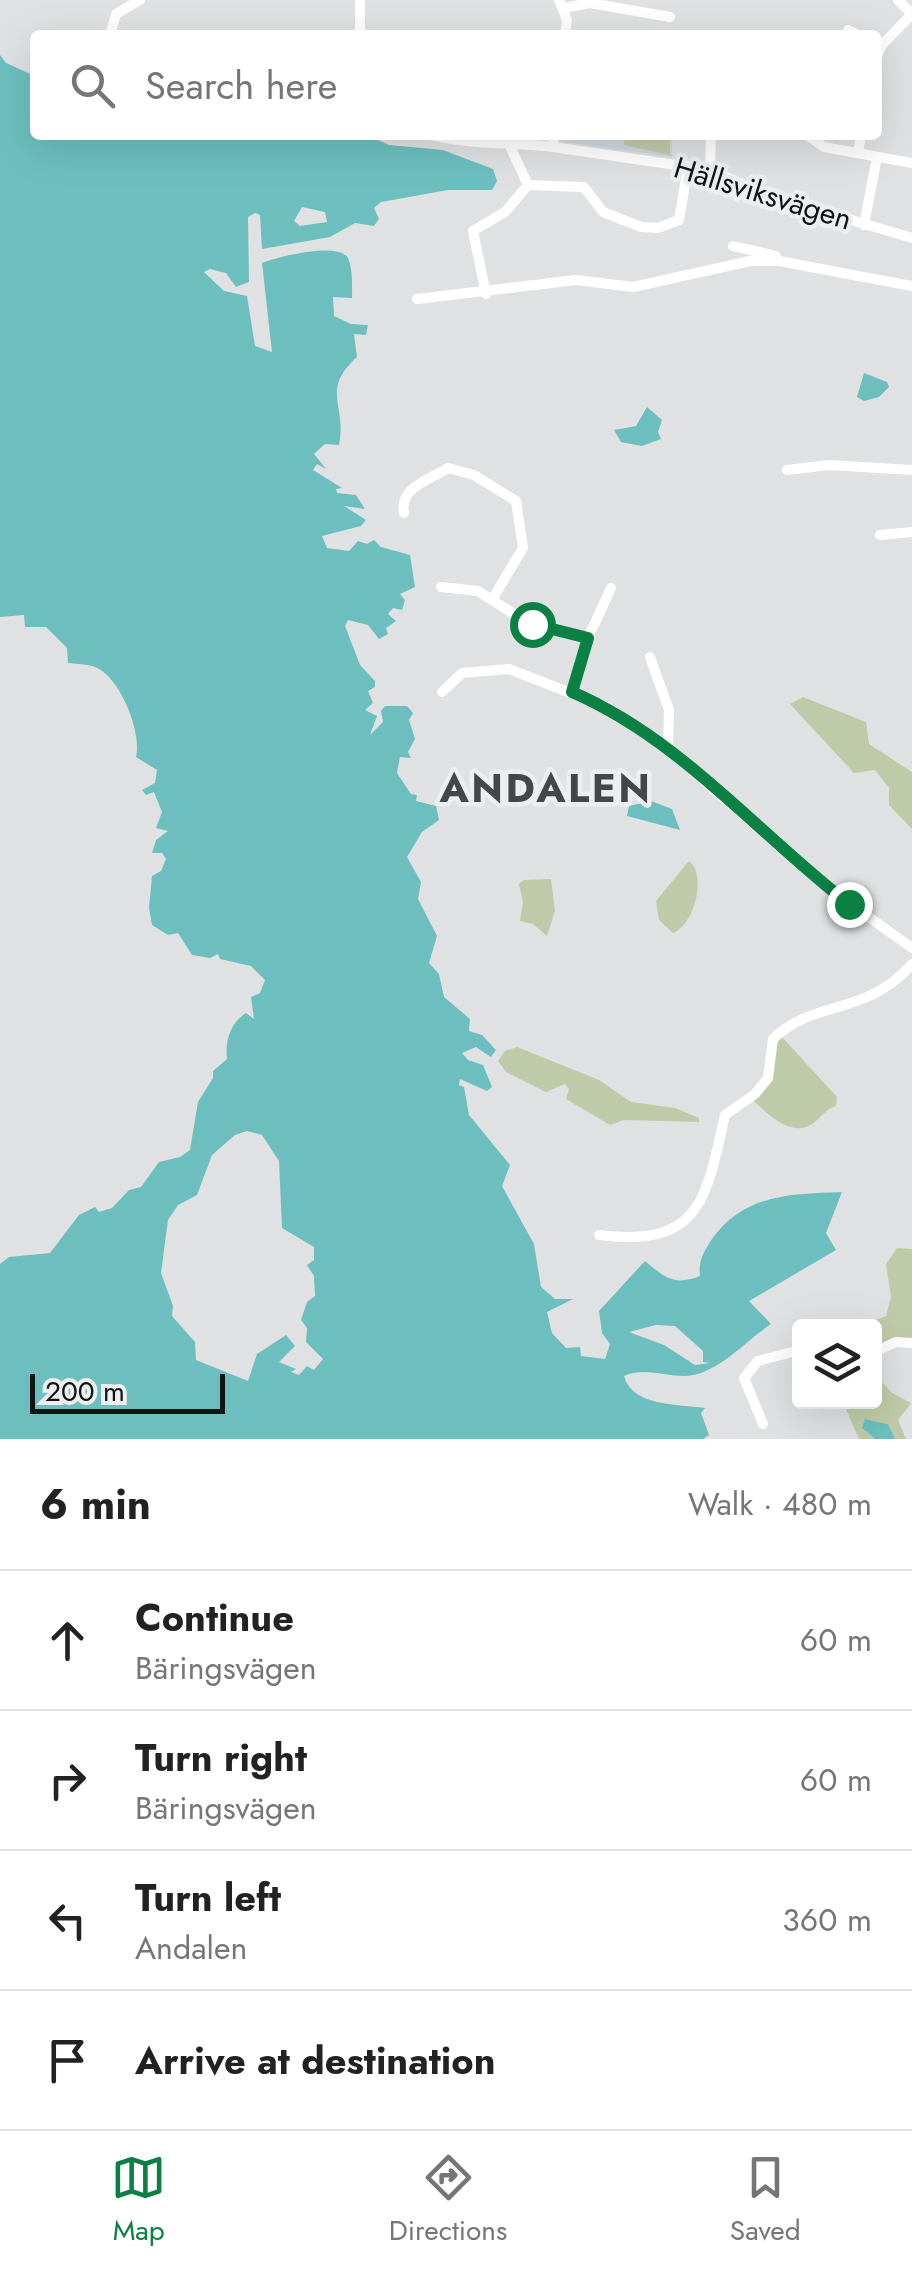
<!DOCTYPE html>
<meta charset="utf-8">
<style>
:root{--surface:#fff;--page:#f6f6f6;--text:#222;--muted:#767676;--line:#e0e0e0;--accent:#0b8043}
body{margin:0;font-family:Jost,sans-serif;background:var(--page);color:var(--text)}
.controls{position:absolute;right:30px;bottom:30px;display:grid;overflow:hidden;border-radius:10px;box-shadow:0 10px 40px #0002}
.controls button{width:90px;height:90px;display:grid;place-items:center;padding:0;border:0;border-bottom:2px solid var(--line);background:var(--surface);color:var(--text);font:50px sans-serif}
.scale{position:absolute;left:30px;bottom:25px;width:195px;box-sizing:border-box;padding-left:10px;border:5px solid #131314;border-top:0;font-size:28px;line-height:35px;white-space:nowrap;color:#131314;-webkit-text-stroke:8px #edeeef;paint-order:stroke}
.stop{position:absolute;width:30px;height:30px;margin:-22px;border:8px solid #0b8043;border-radius:50%;background:#fff}
.stop.end{background:#0b8043;border-color:#fff;box-shadow:0 2px 10px #0008}
.list{margin:0;padding:0;list-style:none}
h2{display:flex;justify-content:space-between;align-items:center;height:130px;margin:0;padding:0 40px;font-size:42px}
h2 small{font-size:32px;font-weight:400;color:var(--muted)}
.list li{display:grid;grid-template-columns:65px 1fr auto;gap:30px;align-items:center;box-sizing:border-box;height:140px;padding:0 40px;border-top:2px solid var(--line)}
.list b{display:block;font-size:38px;white-space:nowrap}
.list p{margin:0;font-size:32px;white-space:nowrap;color:var(--muted)}
.list em{font-size:32px;font-style:normal;color:var(--muted)}
.icon{flex:none;width:55px;height:55px;fill:none;stroke:currentColor;stroke-width:2;stroke-linecap:round;stroke-linejoin:round}
.map{position:relative;flex:none;width:912px;height:1439px;overflow:hidden}
.search{position:absolute;background:var(--surface);box-shadow:0 10px 40px #0002;left:30px;right:30px;top:30px;height:110px;display:flex;align-items:center;gap:25px;box-sizing:border-box;padding:0 35px;border-radius:10px;color:var(--muted);font-size:38px}
.sheet{height:690px;background:var(--surface)}
nav{display:flex;justify-content:space-around;align-items:center;box-sizing:border-box;height:140px;border-top:2px solid var(--line);background:var(--surface);font-size:28px;color:var(--muted)}
nav a{display:grid;justify-items:center;gap:5px}
nav .on{color:var(--accent)}
.map>svg:first-child{display:block}
.built{fill:#cfd7de}
.green{fill:#bfcba8}
.water{fill:#6dbfbf;fill-rule:evenodd}
.lines{fill:none;stroke-linecap:round;stroke-linejoin:round}
.minor{stroke:#fff;stroke-width:10}
.route{stroke:#0b8043;stroke-width:12}
.labels{text-anchor:middle;dominant-baseline:central;stroke-width:9;stroke-linejoin:round;paint-order:stroke}
.street-label{font-size:30px;fill:#131314;stroke:#edeeef}
.district-label{font-size:40px;font-weight:bold;letter-spacing:2.5px;fill:#454647;stroke:#edeeef}
</style>
<div class="map">
<svg width="912" height="1439" viewBox="0 0 912 1439">
<rect width="100%" height="100%" fill="#e0e1e2"/>
<polygon class="built" points="559,135 672,135 672,157 558,141"/>
<g class="green">
<polygon points="625,135 670,135 670,155 624,145"/>
<polygon points="803,697 866,722 869,744 912,772 912,829 889,805 889,788 875,770 854,773 790,704"/>
<path d="M 689,861 C 708,876 693,926 673,933 L 659,920 L 656,901 Z"/>
<polygon points="551,879 555,911 547,936 533,924 520,921 523,902 519,884 524,880"/>
<path d="M 782,1037 L 837,1097 L 836,1106 C 826,1109 825,1113 817,1120 C 795,1141 771,1117 754,1101 C 771,1078 768,1052 782,1037 Z"/>
<polygon points="517,1047 599,1080 631,1102 675,1108 699,1118 699,1122 624,1120 610,1125 566,1099 569,1089 565,1084 546,1092 506,1072 498,1061 505,1051"/>
<polygon points="897,1248 912,1249 912,1340 875,1349 874,1326 860,1326 886,1316 891,1297 886,1264"/>
<polygon points="875,1375 892,1393 911,1403 898,1420 906,1439 895,1439 888,1424 865,1419 866,1432 875,1439 859,1439 843,1402 874,1402"/>
</g>
<g class="water">
<path d="M 0,55 L 6,63 L 35,76 L 35,135 L 367,135 L 389,145 L 443,150 L 493,169 L 497,181 L 492,190 L 448,190 L 381,202 L 374,208 L 379,219 L 374,226 L 355,223 L 330,237 L 262,249 L 260,215 L 255,213 L 248,217 L 249,282 L 236,287 L 226,273 L 210,269 L 204,272 L 224,291 L 247,296 L 255,346 L 272,352 L 262,263 C 277,257 338,241 348,258 C 353,268 352,287 352,298 L 333,297 L 334,316 L 351,324 L 368,325 L 366,335 L 354,334 L 357,357 C 320,391 347,403 339,445 L 325,444 L 314,454 L 326,469 L 317,464 L 313,470 L 342,488 L 336,489 L 337,493 L 356,495 L 365,509 L 344,506 L 366,520 L 361,526 L 322,536 L 327,548 L 349,551 L 358,541 L 367,544 L 374,540 L 381,547 L 410,555 L 415,587 L 400,594 L 405,600 L 402,610 L 393,608 L 388,614 L 396,621 L 386,628 L 388,634 L 379,639 L 368,625 L 348,620 L 345,626 L 360,665 L 375,681 L 375,687 L 368,691 L 373,703 L 365,710 L 377,716 L 370,735 L 383,722 L 381,711 L 385,706 L 407,706 L 413,713 L 409,720 L 415,739 L 408,752 L 411,758 L 400,757 L 397,773 L 411,794 L 417,795 L 416,801 L 436,806 L 439,820 L 422,832 L 407,857 L 421,882 L 418,899 L 437,936 L 429,963 L 439,974 L 444,997 L 470,1019 L 469,1031 L 482,1035 L 496,1050 L 491,1057 L 476,1047 L 462,1053 L 468,1060 L 483,1065 L 492,1087 L 487,1091 L 460,1079 L 459,1085 L 464,1087 L 469,1115 L 510,1165 L 502,1186 L 534,1244 L 541,1287 L 555,1299 L 573,1299 L 547,1312 L 552,1333 L 566,1348 L 580,1347 L 581,1356 L 605,1359 L 610,1344 L 602,1333 L 599,1311 L 645,1261 C 665,1278 675,1286 700,1276 C 698,1260 704,1252 712,1239 C 744,1194 790,1194 842,1192 L 826,1233 L 836,1250 L 749,1301 L 771,1324 C 745,1341 717,1375 685,1376 C 664,1376 643,1367 624,1376 C 632,1407 679,1404 705,1408 L 701,1413 L 709,1435 L 703,1439 L 0,1439 L 0,1264 L 9,1257 L 50,1253 L 79,1215 L 95,1207 L 99,1212 L 112,1208 L 129,1190 L 141,1187 L 159,1162 L 180,1157 L 190,1150 L 198,1102 L 213,1078 L 213,1071 L 227,1059 C 225,1041 230,1023 246,1013 L 254,1019 L 251,997 L 260,993 L 265,980 L 251,966 L 220,959 L 218,954 L 210,958 L 192,955 L 178,933 L 168,935 L 152,925 L 149,908 L 152,876 L 161,871 L 166,859 L 162,853 L 152,853 L 156,840 L 168,831 L 156,828 L 162,812 L 154,792 L 146,795 L 142,790 L 155,783 L 157,770 L 136,757 C 142,734 122,682 99,669 C 92,664 76,664 68,663 L 67,648 L 46,627 L 25,627 L 24,615 L 0,617 ZM 302,207 L 325,212 L 327,222 L 300,226 L 294,221 ZM 247,1131 L 262,1135 L 279,1161 L 282,1228 L 314,1247 L 314,1260 L 307,1265 L 314,1276 L 315,1296 L 307,1302 L 301,1320 L 307,1328 L 306,1342 L 323,1359 L 314,1370 L 307,1366 L 299,1375 L 291,1372 L 296,1369 L 279,1362 L 295,1346 L 286,1335 L 257,1354 L 248,1381 L 196,1360 L 195,1342 L 172,1316 L 173,1306 L 161,1273 L 168,1220 L 178,1205 L 197,1195 L 212,1155 L 235,1135 ZM 656,1325 L 675,1326 L 703,1351 L 703,1362 L 710,1363 L 695,1365 L 664,1345 L 629,1332 Z"/>
<polygon points="864,373 887,382 889,387 879,397 864,401 857,397"/>
<polygon points="647,407 662,420 658,432 661,439 642,446 621,442 614,430 636,426"/>
<polygon points="651,801 672,809 680,830 627,816 629,806"/>
<polygon points="865,1419 888,1424 895,1439 875,1439 862,1428"/>
</g>
<g class="lines">
<g class="minor">
<polyline points="559,0 567,20 565,35"/>
<polyline points="898,0 912,14"/>
<polyline points="564,8 590,3 670,17"/>
<polyline points="848,30 859,35"/>
<polyline points="110,35 116,14 140,0"/>
<polyline points="244,35 252,35"/>
<polyline points="360,35 360,0"/>
<polyline points="877,56 882,45 912,14"/>
<path d="M 431,135 C 472,145 511,142 553,147"/>
<polyline points="554,135 553,147 710,170 770,196 912,238"/>
<polyline points="807,135 824,147 912,163"/>
<polyline points="858,152 861,135"/>
<polyline points="710,170 711,135"/>
<polyline points="528,185 584,187 603,212 641,227 658,228 679,220 688,166"/>
<polyline points="864,225 877,157"/>
<polyline points="733,246 776,256"/>
<polyline points="486,294 473,231 505,212 528,185 508,142"/>
<polyline points="417,299 576,280 633,287 750,261 779,261 912,286"/>
<polyline points="787,470 829,465 912,470"/>
<path d="M 404,513 C 399,487 430,480 448,468 L 474,475 L 516,501 L 523,548 L 493,598"/>
<polyline points="880,535 912,532"/>
<polyline points="441,587 478,591 528,623 588,638 572,692"/>
<polyline points="588,638 611,588"/>
<polyline points="650,657 669,710 668,749"/>
<polyline points="442,692 462,673 509,669 609,708 668,749 820,882 912,948"/>
<path d="M 599,1235 C 701,1248 706,1199 725,1115 L 755,1094 L 768,1078 L 773,1039 C 813,999 866,1017 912,964"/>
<polyline points="874,1352 896,1342 912,1343"/>
<polyline points="763,1424 744,1378 758,1361 800,1350"/>
</g>
</g>
<g class="lines">
<path class="route" d="M 532,624 L 588,638 L 572,692 C 681,739 757,833 849,904"/>
</g>
<g class="labels">
<g class="street-label">
<text transform="translate(763 193) rotate(17)">Hällsviksvägen</text>
</g>
<g class="district-label">
<text x="546" y="788">ANDALEN</text>
</g>
</g>
</svg>
<div class="controls">
<button><svg class="icon" aria-label="layers" viewBox="0 0 24 24"><path d="M12 4l9 5-9 5-9-5zM3 14l9 5 9-5"/></svg></button>
</div>
<div class="scale">200 m</div>
<div class="stop" style="left:532px;top:624px"></div>
<div class="stop end" style="left:849px;top:904px"></div>
<div class="search"><svg class="icon" aria-label="search" viewBox="0 0 24 24"><circle cx="10" cy="10" r="6"/><path d="M15 15l6 6"/></svg>Search here</div>
</div>
<section class="sheet">
<h2>6 min<small>Walk · 480 m</small></h2>
<ul class="list">
<li><svg class="icon" aria-label="ahead" viewBox="0 0 24 24"><path d="M12 20V5M6 11l6-6 6 6"/></svg><div><b>Continue</b><p>Bäringsvägen</p></div><em>60 m</em></li>
<li><svg class="icon" aria-label="right" viewBox="0 0 24 24"><path d="M7 20v-9h11M14 6l5 5-5 5"/></svg><div><b>Turn right</b><p>Bäringsvägen</p></div><em>60 m</em></li>
<li><svg class="icon" aria-label="left" viewBox="0 0 24 24"><path d="M17 20v-9H6M10 6l-5 5 5 5"/></svg><div><b>Turn left</b><p>Andalen</p></div><em>360 m</em></li>
<li><svg class="icon" aria-label="arrive" viewBox="0 0 24 24"><path d="M6 21V4h12l-3 4 3 4H6"/></svg><div><b>Arrive at destination</b></div></li>
</ul>
</section>
<nav>
<a class="on"><svg class="icon" aria-label="map" viewBox="0 0 24 24"><path d="M3 6l6-2 6 2 6-2v14l-6 2-6-2-6 2zM9 4v14M15 6v14"/></svg>Map</a>
<a><svg class="icon" aria-label="directions" viewBox="0 0 24 24"><path d="M12 3l9 9-9 9-9-9zM9 14v-3h6M13 9l2 2-2 2"/></svg>Directions</a>
<a><svg class="icon" aria-label="saved" viewBox="0 0 24 24"><path d="M7 4h10v16l-5-4-5 4z"/></svg>Saved</a>
</nav>
